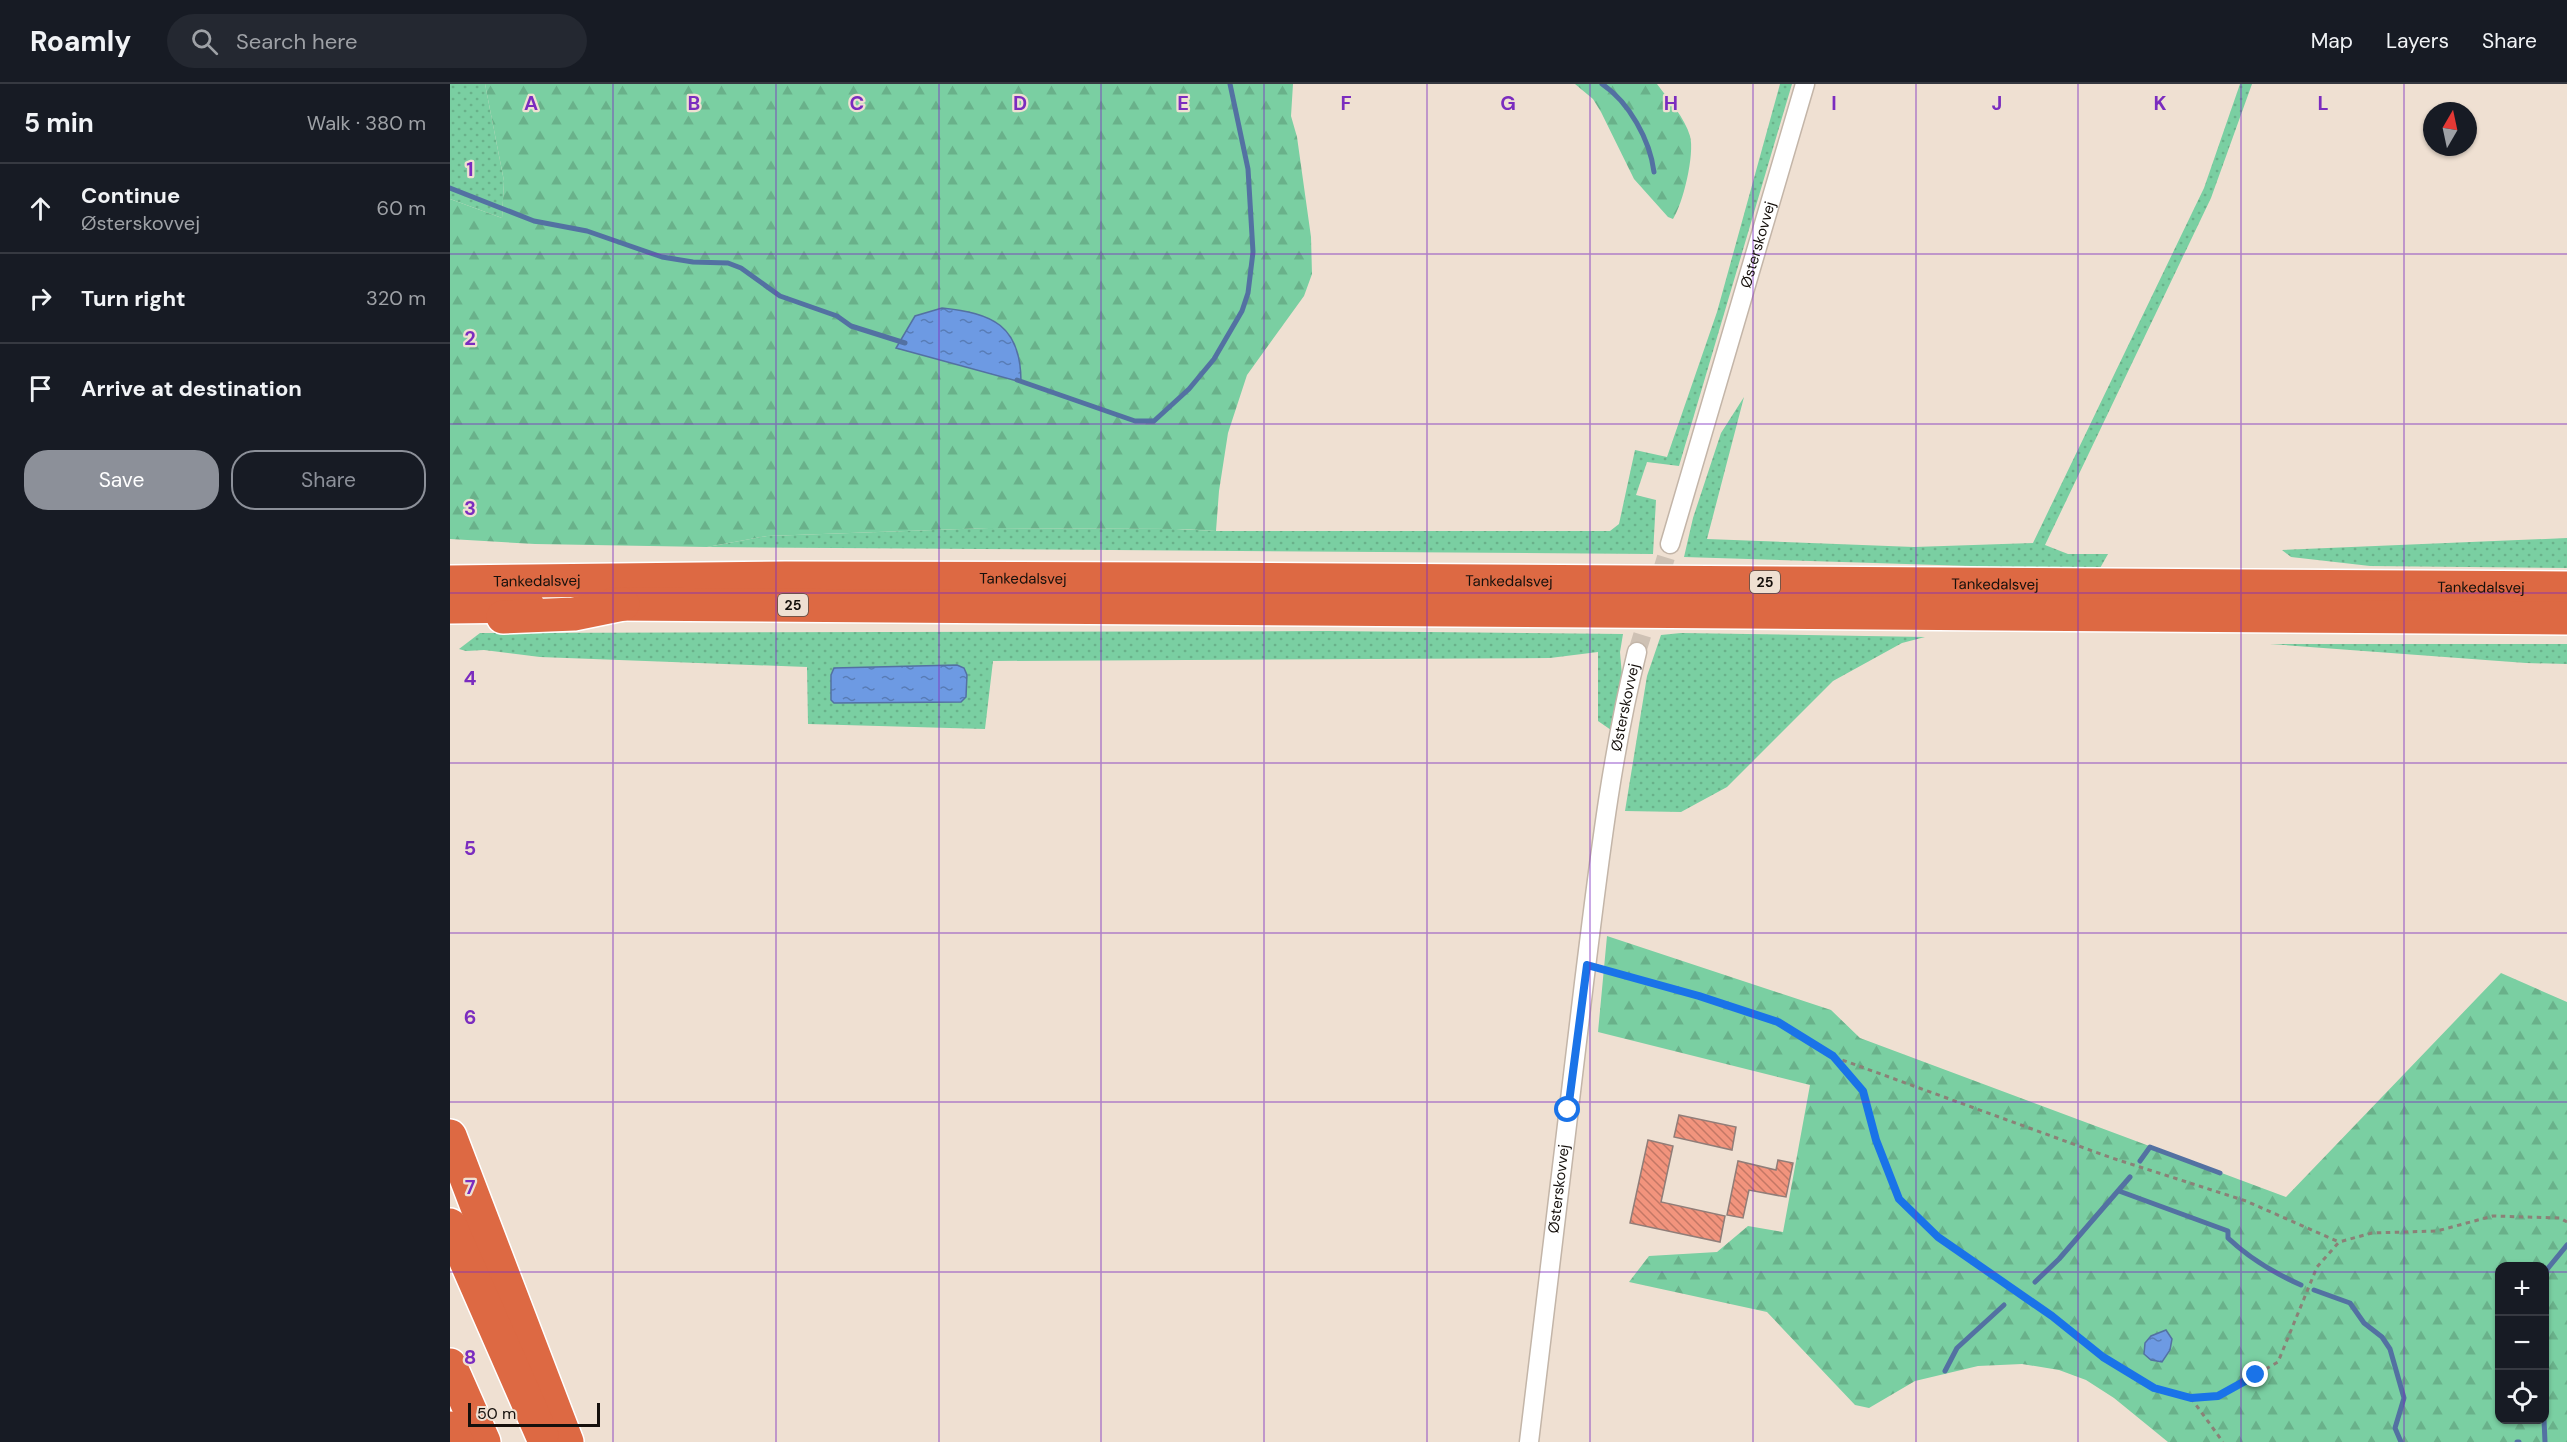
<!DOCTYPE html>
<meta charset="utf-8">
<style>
:root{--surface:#171b24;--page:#242831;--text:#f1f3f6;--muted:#9ea1a6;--line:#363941;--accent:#8c9099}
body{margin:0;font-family:"DM Sans",sans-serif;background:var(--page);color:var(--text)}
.controls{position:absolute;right:18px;bottom:18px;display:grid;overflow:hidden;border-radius:12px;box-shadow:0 2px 4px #0004}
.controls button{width:54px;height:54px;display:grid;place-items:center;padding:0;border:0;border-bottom:2px solid var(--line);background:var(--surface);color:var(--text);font:30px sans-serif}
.compass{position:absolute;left:1973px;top:18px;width:54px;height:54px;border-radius:50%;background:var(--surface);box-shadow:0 2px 4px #0004;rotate:9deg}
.scale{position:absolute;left:18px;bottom:15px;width:132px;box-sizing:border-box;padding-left:6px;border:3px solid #15100c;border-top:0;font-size:16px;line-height:21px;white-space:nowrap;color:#15100c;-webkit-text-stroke:4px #efe0d2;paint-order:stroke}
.stop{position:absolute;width:18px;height:18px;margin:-14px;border:4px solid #1a73e8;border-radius:50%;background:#fff}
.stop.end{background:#1a73e8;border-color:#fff;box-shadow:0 2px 6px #0008}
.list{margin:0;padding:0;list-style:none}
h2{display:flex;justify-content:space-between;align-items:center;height:78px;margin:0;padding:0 24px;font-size:26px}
h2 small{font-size:20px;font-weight:400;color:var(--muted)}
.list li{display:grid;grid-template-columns:39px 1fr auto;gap:18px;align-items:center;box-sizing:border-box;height:90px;padding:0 24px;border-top:2px solid var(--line)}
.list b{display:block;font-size:22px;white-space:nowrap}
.list p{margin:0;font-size:20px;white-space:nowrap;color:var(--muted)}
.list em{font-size:20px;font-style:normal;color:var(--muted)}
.actions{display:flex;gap:12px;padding:18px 24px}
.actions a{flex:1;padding:14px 0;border:2px solid var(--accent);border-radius:24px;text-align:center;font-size:21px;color:var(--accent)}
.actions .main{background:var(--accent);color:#fff}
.icon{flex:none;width:33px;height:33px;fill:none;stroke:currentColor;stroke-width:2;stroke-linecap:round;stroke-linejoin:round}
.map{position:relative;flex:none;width:2117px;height:1358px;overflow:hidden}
header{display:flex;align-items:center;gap:36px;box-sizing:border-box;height:84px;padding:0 30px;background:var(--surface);border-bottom:2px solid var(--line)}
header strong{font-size:28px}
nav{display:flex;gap:33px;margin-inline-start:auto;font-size:21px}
.search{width:420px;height:54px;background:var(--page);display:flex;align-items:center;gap:15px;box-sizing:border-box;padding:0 21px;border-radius:33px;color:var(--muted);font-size:22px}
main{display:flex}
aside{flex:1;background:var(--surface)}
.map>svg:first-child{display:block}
.green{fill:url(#green-dots)}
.forest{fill:url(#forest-firs);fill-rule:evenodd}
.water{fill:url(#water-ripples);stroke:#5371a2;stroke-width:1.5}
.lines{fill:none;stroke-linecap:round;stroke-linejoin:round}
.stream{stroke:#5371a2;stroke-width:5}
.building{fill:url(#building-back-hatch);stroke:#907d78;stroke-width:1.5}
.street-tunnel{stroke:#cec1b4;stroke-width:18;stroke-dasharray:18 9;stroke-linecap:butt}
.street-casing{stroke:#c3b5a8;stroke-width:21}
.highway-casing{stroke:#fff;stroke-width:36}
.path{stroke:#8b8177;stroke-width:3;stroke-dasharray:4.5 4.5;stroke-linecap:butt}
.street{stroke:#fff;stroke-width:18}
.highway{stroke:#dd6943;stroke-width:33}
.route{stroke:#1a73e8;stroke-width:8}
.grid{fill:none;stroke:#7b2cbf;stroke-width:1.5;stroke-opacity:0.55}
.labels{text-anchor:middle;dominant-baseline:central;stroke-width:4.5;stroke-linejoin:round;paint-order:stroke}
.shield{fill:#efe0d2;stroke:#564e47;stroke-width:1.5}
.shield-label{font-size:14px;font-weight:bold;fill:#15100c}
.street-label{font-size:15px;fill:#15100c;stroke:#efe0d2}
.grid-label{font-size:20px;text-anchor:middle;font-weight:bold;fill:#7b2cbf;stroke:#efe0d2;stroke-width:4.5;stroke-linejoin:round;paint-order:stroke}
</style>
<header>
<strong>Roamly</strong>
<div class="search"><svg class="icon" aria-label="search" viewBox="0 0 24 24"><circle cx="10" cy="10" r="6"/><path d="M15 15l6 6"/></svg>Search here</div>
<nav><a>Map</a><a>Layers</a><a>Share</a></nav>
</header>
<main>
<aside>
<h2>5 min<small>Walk · 380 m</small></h2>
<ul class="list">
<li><svg class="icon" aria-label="ahead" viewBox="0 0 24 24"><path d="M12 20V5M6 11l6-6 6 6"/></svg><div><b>Continue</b><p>Østerskovvej</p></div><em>60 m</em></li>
<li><svg class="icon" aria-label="right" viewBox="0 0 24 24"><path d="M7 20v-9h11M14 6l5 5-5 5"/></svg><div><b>Turn right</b></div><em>320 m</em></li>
<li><svg class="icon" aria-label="arrive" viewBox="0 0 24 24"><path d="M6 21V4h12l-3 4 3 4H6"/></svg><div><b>Arrive at destination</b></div></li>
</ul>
<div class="actions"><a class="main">Save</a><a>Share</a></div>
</aside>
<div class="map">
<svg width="2117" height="1358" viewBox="0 0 2117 1358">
<defs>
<pattern id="green-dots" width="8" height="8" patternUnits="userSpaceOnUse" patternTransform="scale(1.5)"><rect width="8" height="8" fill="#7acfa2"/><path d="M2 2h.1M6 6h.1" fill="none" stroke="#69b18a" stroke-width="1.8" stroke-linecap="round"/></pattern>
<pattern id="forest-firs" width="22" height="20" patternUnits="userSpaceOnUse" patternTransform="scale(1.5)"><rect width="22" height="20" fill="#7acfa2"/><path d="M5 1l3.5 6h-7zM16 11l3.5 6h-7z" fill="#69b18a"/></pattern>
<pattern id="water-ripples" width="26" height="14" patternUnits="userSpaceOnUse" patternTransform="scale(1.5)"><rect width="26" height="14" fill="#6d9ae3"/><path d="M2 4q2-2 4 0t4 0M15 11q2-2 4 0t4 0" fill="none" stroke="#587cb6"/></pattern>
<pattern id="building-back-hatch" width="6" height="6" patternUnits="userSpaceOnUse" patternTransform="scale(1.5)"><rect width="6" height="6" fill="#f2947d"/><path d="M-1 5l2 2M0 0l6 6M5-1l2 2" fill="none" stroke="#c37765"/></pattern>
</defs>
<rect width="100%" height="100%" fill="#efe0d2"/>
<g class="green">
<polygon points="0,0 35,0 54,97 52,134 0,115"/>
<polygon points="1330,0 1342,0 1229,382 1197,378 1186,411 1206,416 1203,470 257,463 317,452 539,444 726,445 766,447 1160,447 1169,440 1185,366 1217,373 1267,228"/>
<polygon points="1790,0 1802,0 1761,114 1595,461 1618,470 1658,470 1649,486 1234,473 1243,434 1271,349 1294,313 1257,455 1464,463 1583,459 1754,104"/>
<polygon points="2117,454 2117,484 1920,482 1841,473 1832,466"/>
<polygon points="877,547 1173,550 1170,568 1172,592 1161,646 1148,637 1148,568 1100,574 543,577 535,645 358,640 357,583 90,573 34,566 16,567 9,565 30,549"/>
<polygon points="1231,549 1475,553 1452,559 1383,597 1277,703 1231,728 1175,727 1197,592 1211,551"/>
<polygon points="1820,560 2117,560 2117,580 2076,579"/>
</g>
<g class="forest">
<polygon points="35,0 843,0 841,32 847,53 861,153 862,190 854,212 797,291 778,349 769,407 766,447 731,445 539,444 317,452 257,463 85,460 0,455 0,115 52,134 54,97"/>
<path d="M 1125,0 L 1207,0 C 1218,15 1235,34 1240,52 C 1245,70 1233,120 1223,135 L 1218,133 L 1184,95 L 1151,28 L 1143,15 Z"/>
<path d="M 1157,852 L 1381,926 L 1410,954 L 1836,1113 L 2051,889 L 2117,918 L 2117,1358 L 1718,1358 L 1664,1314 L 1636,1296 L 1609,1286 L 1572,1280 L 1528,1282 L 1465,1297 L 1419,1324 L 1405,1321 L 1317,1228 L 1179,1198 L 1199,1172 L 1267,1168 L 1298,1142 L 1333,1148 L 1360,1001 L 1148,948 ZM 2050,1182 L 2094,1182 L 2094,1336 L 2050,1336 Z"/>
</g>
<g class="water">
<path d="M 492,224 C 542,229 571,241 571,298 L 446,264 L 465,232 Z"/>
<polygon points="507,581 514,584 517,591 516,613 511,618 384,619 381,616 381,591 384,584"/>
<polygon points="1716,1246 1722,1255 1720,1266 1712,1278 1701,1276 1694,1270 1695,1259 1701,1252"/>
</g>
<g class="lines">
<g class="stream">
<path d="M 1152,0 C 1179,18 1200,56 1204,88"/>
<polyline points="0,104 84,137 137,147 212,173 243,178 278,179 291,184 330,212 387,232 401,242 455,259"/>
<polyline points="567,296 685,337 704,337 739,305 764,275 792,227 798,209 803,168 798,85 780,0"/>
<polyline points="1690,1077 1700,1063 1770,1089"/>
<path d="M 1669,1107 L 1778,1147 L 1778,1154 C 1799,1174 1824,1189 1851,1201"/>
<polyline points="2094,1189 2117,1161"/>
<polyline points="1585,1198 1609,1175 1680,1093"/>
<polyline points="1864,1206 1900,1219 1914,1239 1932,1253 1940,1265 1954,1314 1945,1344 1951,1358"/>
<polyline points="1495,1287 1507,1264 1554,1221"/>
<polyline points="2094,1335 2095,1358"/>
<polyline points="2067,1358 2069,1358"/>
</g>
</g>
<g class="building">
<polygon points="1229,1031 1286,1043 1282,1066 1224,1053"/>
<polygon points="1198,1056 1223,1062 1211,1118 1275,1132 1270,1158 1180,1139"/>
<polygon points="1328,1076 1343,1079 1336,1113 1299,1106 1293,1134 1277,1131 1288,1077 1326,1086"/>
</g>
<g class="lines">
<polyline class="street-tunnel" points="1187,568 1220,460"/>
<defs>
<g id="street">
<path id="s1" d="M 1220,460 L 1355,0"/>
<path id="s2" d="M 1079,1358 C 1096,1205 1115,1052 1134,899 C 1148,788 1160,677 1187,568"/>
</g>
<g id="highway">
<path id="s3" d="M 0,498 L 335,494 L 728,495 L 2117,504"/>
<polyline points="163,520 2117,534"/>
<polyline points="0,523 78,522"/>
<polyline points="53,533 124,530 173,520"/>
<polyline points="0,1052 117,1358"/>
<polyline points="0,1141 92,1351"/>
<polyline points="0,1281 34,1358"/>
<polyline points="0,1344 7,1358"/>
</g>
</defs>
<use href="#street" class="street-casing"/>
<use href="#highway" class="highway-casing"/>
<g class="path">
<polyline points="1153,886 1249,912 1328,938 1383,972 1413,1007 1426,1056 1449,1115 1488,1153 1602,1232 1653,1273 1704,1304 1741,1314 1768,1312 1828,1278 1867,1183 1889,1158 1922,1149 1987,1147 2043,1132 2110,1134 2117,1138"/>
<polyline points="1384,973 1659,1073 1796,1117 1889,1158"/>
<polyline points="1741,1314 1773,1358"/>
</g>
<use href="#street" class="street"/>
<use href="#highway" class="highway"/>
</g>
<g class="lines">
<polyline class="route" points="1118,1026 1137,881 1249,912 1328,938 1383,972 1413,1007 1426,1056 1449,1115 1488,1153 1602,1232 1653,1273 1704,1304 1741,1314 1768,1312 1806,1291"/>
</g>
<path class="grid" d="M 163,0 L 163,1358M 326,0 L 326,1358M 489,0 L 489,1358M 651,0 L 651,1358M 814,0 L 814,1358M 977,0 L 977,1358M 1140,0 L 1140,1358M 1303,0 L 1303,1358M 1466,0 L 1466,1358M 1628,0 L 1628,1358M 1791,0 L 1791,1358M 1954,0 L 1954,1358M 0,170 L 2117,170M 0,340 L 2117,340M 0,509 L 2117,509M 0,679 L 2117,679M 0,849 L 2117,849M 0,1018 L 2117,1018M 0,1188 L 2050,1188M 2094,1188 L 2117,1188"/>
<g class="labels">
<g class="shield">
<rect x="1300" y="487" width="30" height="22" rx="4.5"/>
<rect x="328" y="510" width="30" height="22" rx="4.5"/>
</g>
<g class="shield-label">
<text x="1315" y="498">25</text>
<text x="343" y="521">25</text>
</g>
<g class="street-label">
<text stroke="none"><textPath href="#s1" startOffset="312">Østerskovvej</textPath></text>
<text stroke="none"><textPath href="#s3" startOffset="573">Tankedalsvej</textPath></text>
<text stroke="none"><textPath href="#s3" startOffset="1059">Tankedalsvej</textPath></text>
<text stroke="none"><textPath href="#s3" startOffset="87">Tankedalsvej</textPath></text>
<text stroke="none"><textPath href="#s3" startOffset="1545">Tankedalsvej</textPath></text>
<text stroke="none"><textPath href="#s3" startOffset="2031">Tankedalsvej</textPath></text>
<text stroke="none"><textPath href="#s2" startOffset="741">Østerskovvej</textPath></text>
<text stroke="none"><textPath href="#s2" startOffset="255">Østerskovvej</textPath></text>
</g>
</g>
<g class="grid-label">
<text x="81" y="26">A</text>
<text x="244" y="26">B</text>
<text x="407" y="26">C</text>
<text x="570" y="26">D</text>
<text x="733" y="26">E</text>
<text x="896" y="26">F</text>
<text x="1058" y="26">G</text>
<text x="1221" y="26">H</text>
<text x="1384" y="26">I</text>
<text x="1547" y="26">J</text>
<text x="1710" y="26">K</text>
<text x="1873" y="26">L</text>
<text x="20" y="92">1</text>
<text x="20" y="261">2</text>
<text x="20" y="431">3</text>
<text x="20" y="601">4</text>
<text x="20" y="771">5</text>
<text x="20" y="940">6</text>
<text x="20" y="1110">7</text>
<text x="20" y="1280">8</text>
</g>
</svg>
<div class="controls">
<button>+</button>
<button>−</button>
<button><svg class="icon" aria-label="locate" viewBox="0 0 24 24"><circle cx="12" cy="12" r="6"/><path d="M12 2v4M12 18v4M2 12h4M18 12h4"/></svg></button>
</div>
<svg class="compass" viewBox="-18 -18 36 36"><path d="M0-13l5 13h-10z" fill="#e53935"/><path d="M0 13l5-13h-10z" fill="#9ea1a6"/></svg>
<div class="scale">50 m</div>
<div class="stop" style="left:1118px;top:1026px"></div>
<div class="stop end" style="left:1806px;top:1291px"></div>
</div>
</main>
